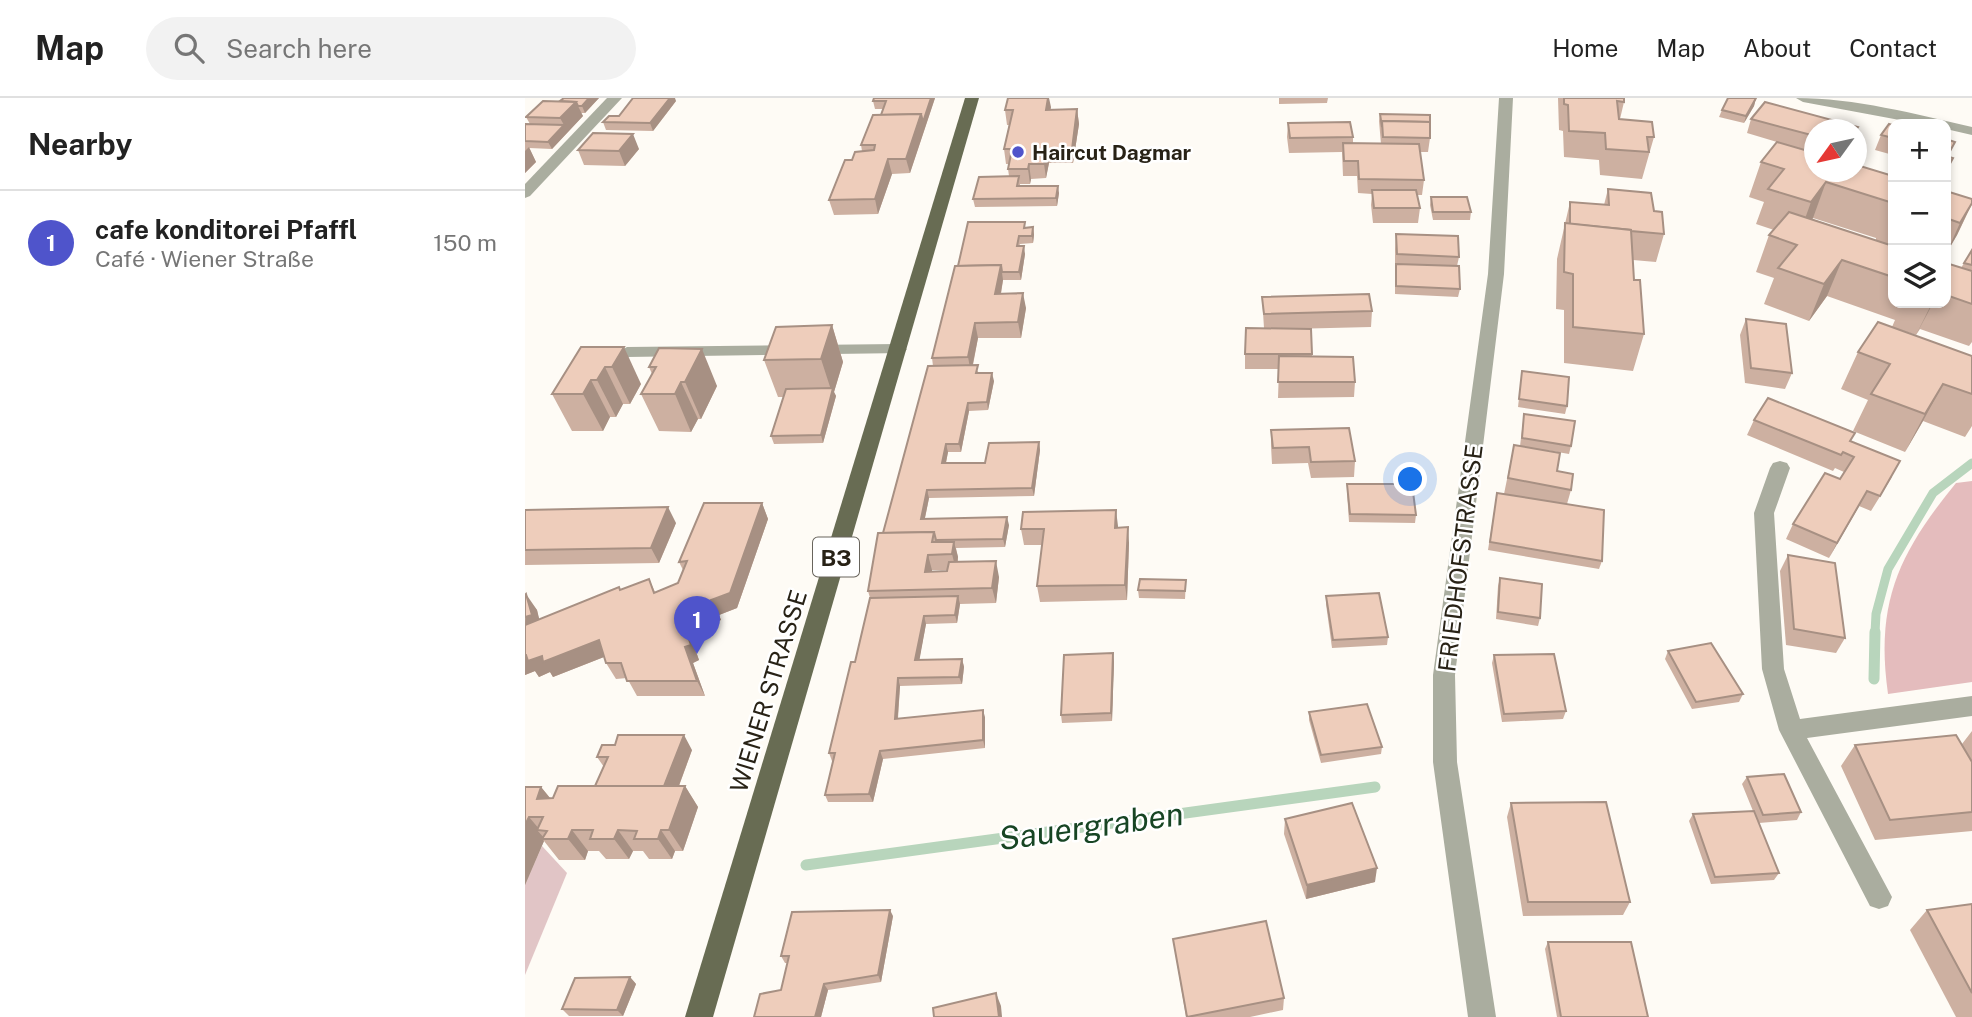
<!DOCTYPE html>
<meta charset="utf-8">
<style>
:root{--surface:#fff;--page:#f2f2f2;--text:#222;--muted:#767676;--line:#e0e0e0;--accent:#4f54cb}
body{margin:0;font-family:"Public Sans",sans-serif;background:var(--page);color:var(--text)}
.controls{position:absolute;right:21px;top:21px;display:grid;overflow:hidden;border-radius:14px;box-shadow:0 4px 10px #0003}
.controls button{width:63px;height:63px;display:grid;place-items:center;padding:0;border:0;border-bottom:2px solid var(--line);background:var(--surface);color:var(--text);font:35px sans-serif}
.compass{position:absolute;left:1279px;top:21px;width:63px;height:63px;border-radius:50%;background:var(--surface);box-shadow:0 4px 10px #0003;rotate:237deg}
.you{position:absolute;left:886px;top:382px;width:24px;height:24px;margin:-18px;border:5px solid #fff;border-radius:50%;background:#1a73e8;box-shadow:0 0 0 10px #1a73e833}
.badge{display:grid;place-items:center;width:46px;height:46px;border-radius:50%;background:var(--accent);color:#fff;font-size:23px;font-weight:700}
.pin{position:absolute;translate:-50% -58px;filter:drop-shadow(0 2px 4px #0008)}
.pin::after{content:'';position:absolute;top:37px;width:24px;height:21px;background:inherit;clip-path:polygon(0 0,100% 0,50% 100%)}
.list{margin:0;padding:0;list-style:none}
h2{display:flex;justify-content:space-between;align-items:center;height:91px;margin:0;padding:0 28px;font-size:30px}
h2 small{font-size:23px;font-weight:400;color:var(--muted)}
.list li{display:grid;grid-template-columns:46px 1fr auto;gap:21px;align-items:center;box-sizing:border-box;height:105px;padding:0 28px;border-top:2px solid var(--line)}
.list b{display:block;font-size:26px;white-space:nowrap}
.list p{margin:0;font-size:23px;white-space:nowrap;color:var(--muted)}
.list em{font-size:23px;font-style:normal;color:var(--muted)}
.icon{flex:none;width:38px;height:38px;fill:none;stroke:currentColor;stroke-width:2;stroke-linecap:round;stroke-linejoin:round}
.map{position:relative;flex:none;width:1447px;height:919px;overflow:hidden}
header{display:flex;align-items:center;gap:42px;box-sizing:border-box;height:98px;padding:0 35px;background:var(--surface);border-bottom:2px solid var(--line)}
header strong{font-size:33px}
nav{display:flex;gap:38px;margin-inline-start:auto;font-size:24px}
.search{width:490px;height:63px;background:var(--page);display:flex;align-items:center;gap:18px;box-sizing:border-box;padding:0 24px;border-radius:38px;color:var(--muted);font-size:26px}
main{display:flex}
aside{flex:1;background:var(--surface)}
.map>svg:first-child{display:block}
.green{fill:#e1c5c6}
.forest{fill:#e4bcbd}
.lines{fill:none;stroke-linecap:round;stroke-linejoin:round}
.stream-far1{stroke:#b8d5bc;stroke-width:9}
.stream{stroke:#b8d5bc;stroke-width:11}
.minor{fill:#aaad9f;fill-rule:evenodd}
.major{fill:#686c53;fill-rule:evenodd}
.wall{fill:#cdb0a1;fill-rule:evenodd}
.shaded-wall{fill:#a79083}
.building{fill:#eecdbb;stroke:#a79083;stroke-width:2}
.poi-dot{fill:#4f54cb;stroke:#fff;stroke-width:2.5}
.labels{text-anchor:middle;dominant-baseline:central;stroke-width:5;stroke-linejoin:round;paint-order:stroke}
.far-poi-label{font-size:21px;font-weight:bold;fill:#282216;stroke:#fff;text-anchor:start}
.shield{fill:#fff;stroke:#68645c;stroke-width:2}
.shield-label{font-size:23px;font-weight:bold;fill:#282216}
.street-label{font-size:24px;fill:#282216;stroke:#fff}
.near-water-label{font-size:32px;font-style:italic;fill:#174524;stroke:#fff}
</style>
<header>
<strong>Map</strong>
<div class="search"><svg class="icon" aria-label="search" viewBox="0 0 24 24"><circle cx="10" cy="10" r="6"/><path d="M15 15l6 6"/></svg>Search here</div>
<nav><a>Home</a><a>Map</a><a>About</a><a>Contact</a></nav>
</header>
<main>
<aside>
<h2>Nearby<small></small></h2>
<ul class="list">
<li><span class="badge">1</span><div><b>cafe konditorei Pfaffl</b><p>Café · Wiener Straße</p></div><em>150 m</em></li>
</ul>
</aside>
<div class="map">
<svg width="1447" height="919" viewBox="0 0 1447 919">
<rect width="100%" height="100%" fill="#fefbf5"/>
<polygon class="green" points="17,748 42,775 0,877 0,786"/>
<path class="forest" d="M 1447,383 L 1447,584 L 1363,596 C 1350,504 1374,455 1431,385 Z"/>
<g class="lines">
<polyline class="stream-far1" points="1350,535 1351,516 1363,471 1408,395 1447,365"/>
<g class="stream">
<polyline points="1349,581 1350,534"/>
<polyline points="281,767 850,689"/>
</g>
<g class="minor">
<polygon points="82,0 97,0 5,98 0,100 0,86"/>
<polygon points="974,0 988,0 979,176 930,577 932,664 971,919 943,919 908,664 908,577 963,176"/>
<path d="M 1271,0 C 1330,0 1390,16 1447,29 L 1447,37 L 1421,31 L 1421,26 L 1396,26 L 1278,4 Z"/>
<polygon points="373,246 382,251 379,255 102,259 93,254 102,249"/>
<polygon points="1255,363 1262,365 1265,370 1249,415 1259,571 1275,621 1447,598 1447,618 1282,640 1367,799 1363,808 1354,811 1345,808 1254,632 1237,571 1229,415 1245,370 1248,365"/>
</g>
<polygon class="major" points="440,0 454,0 188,919 160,919"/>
</g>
<g class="wall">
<polygon points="39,0 74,0 60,15 56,15 58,18 27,51 4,50 11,64 0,75 0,26 5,26 1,19 35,3"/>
<polygon points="349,0 410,0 385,75 367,76 353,116 309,117 304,102 327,62 337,53 336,47 356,17 358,11 350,11 348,3"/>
<polygon points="754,0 803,0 802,5 754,6"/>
<polygon points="1033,0 1099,0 1099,4 1095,21 1129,39 1117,81 1075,77 1074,62 1039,59 1038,33 1034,32"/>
<polygon points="1231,0 1229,8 1219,25 1194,19 1197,12"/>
<polygon points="151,3 128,33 81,32 78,24 94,18"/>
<polygon points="526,9 525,12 552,11 554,26 548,65 524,65 521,80 506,81 505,86 495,86 495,88 534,95 532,108 450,109 448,101 484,78 483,71 484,66 481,66 479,51 484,27 482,27 480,12"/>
<polygon points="855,16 905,40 903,54 895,54 899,82 897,97 892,97 895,110 893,125 848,125 846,107 847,96 833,95 832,78 818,78 817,54 764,55 762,39 763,25 828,39 828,45 856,46 854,23"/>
<path d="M 1226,21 L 1333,29 L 1332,33 L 1332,32 L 1290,32 L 1290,54 L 1368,78 L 1368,205 L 1421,205 L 1421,165 L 1436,170 L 1447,152 L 1447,244 L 1444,248 L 1395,231 L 1391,237 L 1367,229 L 1370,222 L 1302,198 L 1284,223 L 1239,206 L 1249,180 L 1231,174 L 1244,137 L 1249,132 L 1231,126 L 1239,104 L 1224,99 L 1236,64 L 1252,44 L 1222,35 ZM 1288,120 L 1351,140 L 1351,142 L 1287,121 Z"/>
<polygon points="1368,27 1368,57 1350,52 1356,37"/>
<polygon points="114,51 100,68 59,67 53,52"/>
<polygon points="1083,91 1129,113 1139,136 1131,164 1108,162 1109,182 1119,236 1108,273 1039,265 1039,212 1031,211 1032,161 1045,104 1079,107"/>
<polygon points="1421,93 1447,106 1432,137 1421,156"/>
<polygon points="906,99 946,114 945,122 908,122 905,107"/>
<path d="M 508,129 L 509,137 L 508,145 L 495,146 L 494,148 L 500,156 L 496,182 L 478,182 L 476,196 L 501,210 L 496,240 L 453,240 L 448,267 L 454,275 L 469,283 L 463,312 L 444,313 L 436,354 L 423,354 L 421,365 L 460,365 L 514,344 L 515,352 L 509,398 L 404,400 L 400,420 L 484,427 L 480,449 L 431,450 L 433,459 L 433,464 L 474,479 L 471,505 L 435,506 L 432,525 L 401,526 L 394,562 L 437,561 L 439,569 L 437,586 L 375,588 L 373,621 L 460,619 L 460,650 L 358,661 L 348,704 L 303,704 L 300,697 L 308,663 L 307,663 L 304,655 L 330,564 L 345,500 L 343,493 L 358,435 L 408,268 L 407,260 L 433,168 L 501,130 ZM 407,472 L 423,472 L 422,473 L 407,474 Z"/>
<polygon points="871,136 934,159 932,168 935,191 933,199 870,196 870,151"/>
<polygon points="737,199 847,213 846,229 764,231 786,231 787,258 830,284 829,299 753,300 754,271 720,271 720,256 739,230"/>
<polygon points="1221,221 1267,275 1260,291 1220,285 1215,237"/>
<polygon points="307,227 318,264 309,294 311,298 298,345 249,346 246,338 259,299 253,299 239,262"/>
<polygon points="56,249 116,286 105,306 98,306 91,319 85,319 78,333 47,333 27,296"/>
<polygon points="134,250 192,288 176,321 173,321 166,334 134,333 116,296 127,276 124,269"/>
<polygon points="1333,254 1447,258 1447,328 1440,339 1398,323 1380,354 1328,333 1343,302 1316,291"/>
<polygon points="997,273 1042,308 1040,316 993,309"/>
<polygon points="999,316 1046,348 1044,356 1021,352 1032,373 1046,392 1042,406 1077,463 1074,471 963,452 972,395 979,396 989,347 995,348"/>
<polygon points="1229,322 1326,343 1367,379 1346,413 1334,408 1304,460 1261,441 1268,426 1315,381 1319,374 1310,370 1308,373 1222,337"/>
<polygon points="746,332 830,363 829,379 786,380 783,365 747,366 746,348"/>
<polygon points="822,386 891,417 890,425 824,424 822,394"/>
<polygon points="237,405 243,421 212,510 194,517 196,522 164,534 174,562 168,565 180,598 112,598 102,580 91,581 81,565 79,559 28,579 25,574 14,579 10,573 0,577 0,497 12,512 14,522 124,481 130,494 153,485 158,472 154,464"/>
<polygon points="0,412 151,425 134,465 0,467"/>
<polygon points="593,429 604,445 602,502 515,504 512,488 517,447 499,447 496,431"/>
<polygon points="1263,457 1320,540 1311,555 1261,547 1255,473"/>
<polygon points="975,480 1015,520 1013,528 971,521 973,488"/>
<polygon points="661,482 660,501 614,500 613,492"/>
<polygon points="801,498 863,539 862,547 807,550 801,506"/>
<polygon points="1143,553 1218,596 1214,604 1167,611 1140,561"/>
<polygon points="969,557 1041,613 1038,621 977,624 967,565"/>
<polygon points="589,563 587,623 537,625 536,617"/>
<polygon points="784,614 857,649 856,656 796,665 784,622"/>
<polygon points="1447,633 1447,733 1350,742 1316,668 1330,647 1437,646"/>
<polygon points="167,652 154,688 160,688 173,709 158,753 150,753 147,761 124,761 118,753 108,753 104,761 81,761 74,753 63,753 60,762 34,762 19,743 0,787 0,689 16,689 25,700 28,700 70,688 79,669 72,659"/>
<polygon points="1222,679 1276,714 1272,722 1234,725 1254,775 1249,782 1186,786 1164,723 1168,716 1228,713 1217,686"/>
<polygon points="986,705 1105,804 1098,817 998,818 982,719"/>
<polygon points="760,721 850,784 781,801 759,736"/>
<polygon points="1447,806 1447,919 1431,919 1385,832 1402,812"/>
<polygon points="368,818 356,884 303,892 296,919 229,919 256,892 263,865 260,865 256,858"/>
<polygon points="648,841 759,900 758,912 725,919 661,919"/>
<polygon points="1023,844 1123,919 1032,919 1020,851"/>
<polygon points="105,879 111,886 98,918 44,918 37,911"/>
</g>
<g class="shaded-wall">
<polygon points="64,0 74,0 60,15 57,8"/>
<polygon points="145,0 150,0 151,3 128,33 125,25"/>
<polygon points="406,0 410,0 385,75 381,61 396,16"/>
<polygon points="523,0 524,0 526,9 523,26 521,12"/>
<polygon points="1231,0 1229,8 1219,25 1221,18"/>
<polygon points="51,4 58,18 27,51 23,44 39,27 35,20"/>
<polygon points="552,11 554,26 548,65 547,51"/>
<polygon points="108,36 114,51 100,68 94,53"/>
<polygon points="4,49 11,64 0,75 0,53"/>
<polygon points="522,51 524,65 521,80 519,66"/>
<polygon points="363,61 367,76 353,116 350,101"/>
<polygon points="504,66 506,81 505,86 503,71"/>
<polygon points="1301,84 1288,120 1273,140 1286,104"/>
<polygon points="533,88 534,95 532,108 531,100"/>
<polygon points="1447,105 1432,137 1421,156 1435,125"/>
<polygon points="508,129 509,137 508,145 507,138"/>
<polygon points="499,148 500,156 496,182 494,174"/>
<polygon points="1317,162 1302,198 1284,223 1299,186"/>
<polygon points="476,167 478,182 473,211 470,196"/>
<polygon points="498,195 501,210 496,240 493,224"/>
<polygon points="1407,205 1408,205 1391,237"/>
<polygon points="450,225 453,240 446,275 443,259"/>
<polygon points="307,227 318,264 309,294 311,298 298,345 296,337 307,295 296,261"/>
<polygon points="99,249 116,286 105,306 87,269"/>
<polygon points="177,251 192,288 176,321 160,284"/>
<polygon points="80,269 98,306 91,319 72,282"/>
<polygon points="467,275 469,283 463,312 462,304"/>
<polygon points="66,282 85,319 78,333 58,296"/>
<polygon points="156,284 173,321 166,334 150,296"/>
<polygon points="1418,286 1398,323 1380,354 1400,316"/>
<polygon points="443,305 444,313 436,354 434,346"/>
<polygon points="514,344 515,352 509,398 507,390"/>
<polygon points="421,346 423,354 419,374 417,365"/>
<polygon points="402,392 404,400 398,429 396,421"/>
<polygon points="1342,393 1334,408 1304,460 1312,445"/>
<polygon points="237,405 243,421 212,510 194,517 196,522 164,534 174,562 168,565 180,598 172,583 160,549 156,519 186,502"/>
<polygon points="143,409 151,425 134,465 126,450"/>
<polygon points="591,412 593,428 592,445 590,430"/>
<polygon points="482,419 484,427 480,449 478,441"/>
<polygon points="603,429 604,445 602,502 600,487"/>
<polygon points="429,444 433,459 431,472 427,456"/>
<polygon points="403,457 407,472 404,490 400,474"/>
<polygon points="471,463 474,479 471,505 467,490"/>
<polygon points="1,496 12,512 17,532 0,527"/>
<polygon points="433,498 435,506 432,525 430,517"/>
<polygon points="399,518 401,526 393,570 390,562"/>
<polygon points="74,542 84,557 28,579 25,574 14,579 10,573 0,577 0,557 17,558"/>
<polygon points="588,555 589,563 587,623 586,615"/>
<polygon points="437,561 439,569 437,586 434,579"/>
<polygon points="373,580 375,588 372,629 370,621"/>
<polygon points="458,612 460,619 460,650 458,642"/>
<polygon points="159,637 167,652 146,709 137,695"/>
<polygon points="355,653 358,661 348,704 344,696"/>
<polygon points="160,688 173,709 158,753 144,732"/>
<polygon points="16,689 33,710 12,701"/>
<polygon points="4,719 15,732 12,732 20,741 17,741 19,743 0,787 0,727"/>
<polygon points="47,732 63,753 60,762 43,741"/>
<polygon points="93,732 108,753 104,761 89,741"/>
<polygon points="136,732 150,753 147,761 133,741"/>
<polygon points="852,770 850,784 781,801 782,787"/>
<polygon points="365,812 368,818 356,884 353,877"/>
<polygon points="105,879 111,886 98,918 92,912"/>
<polygon points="299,886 303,892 296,919 290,919"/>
<polygon points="471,895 476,908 477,919 474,919"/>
</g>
<g class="building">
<polygon points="39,0 64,0 57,8 53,8 51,4 35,3"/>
<polygon points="108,0 145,0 125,25 78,24 84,18 94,18"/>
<polygon points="349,0 406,0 398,24 396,16 356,17 361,3 348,3"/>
<polygon points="483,0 523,0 521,12 552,11 547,51 522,51 519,66 504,66 503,71 483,71 487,51 479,51 488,12 480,12"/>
<polygon points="1039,0 1099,0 1099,4 1092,3 1094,21 1127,24 1129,39 1122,39 1124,54 1081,51 1080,35 1044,33 1043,7 1039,6"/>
<polygon points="1203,0 1231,0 1221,18 1197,12"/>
<polygon points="18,3 51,4 35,20 1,19"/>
<polygon points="1240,4 1333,29 1331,32 1290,32 1290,38 1226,21"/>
<polygon points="396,16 381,61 363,61 350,101 304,102 320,62 327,62 330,54 349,52 350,47 336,47 348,17"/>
<polygon points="855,16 905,17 905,30 905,24 857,23 857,29"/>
<polygon points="857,23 905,24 905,40 858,39"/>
<polygon points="825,24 828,39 765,40 763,25"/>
<polygon points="0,26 39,27 23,44 0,43"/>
<polygon points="1364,26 1368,27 1368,40 1356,37"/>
<polygon points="68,35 108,36 94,53 53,52"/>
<polygon points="1421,41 1430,44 1424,55 1421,55"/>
<polygon points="1252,44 1290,55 1290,74 1332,74 1332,67 1368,78 1368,111 1365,109 1368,105 1301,84 1286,104 1243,91 1259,71 1236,64"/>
<polygon points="818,45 894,46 899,82 834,81 833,63 819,63"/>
<polygon points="1421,58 1428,60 1421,73"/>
<polygon points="494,78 492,88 533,88 531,100 448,101 454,79"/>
<polygon points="1083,91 1126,95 1129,113 1137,114 1139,136 1106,133 1106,132 1045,126 1045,104 1084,107"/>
<polygon points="847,92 891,92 895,110 849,110"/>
<polygon points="1421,93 1447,101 1447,105 1435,125 1421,120"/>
<polygon points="906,99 942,99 946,114 908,114"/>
<polygon points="1264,114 1368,148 1368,179 1317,162 1299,186 1253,170 1272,147 1244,137"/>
<polygon points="443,124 500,124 499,130 508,129 507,138 494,138 492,148 499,148 494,174 477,174 476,167 433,168"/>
<polygon points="1040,125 1106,132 1109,182 1115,182 1119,236 1048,229 1048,176 1039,174"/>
<polygon points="871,136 933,138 934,159 872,156"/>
<polygon points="1447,152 1447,167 1439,165"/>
<polygon points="1421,165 1447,173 1447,206 1421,197"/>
<polygon points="871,166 934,168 935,191 871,188"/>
<polygon points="476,167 470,196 498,195 493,224 450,225 443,259 407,260 430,168"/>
<polygon points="844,196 847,213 739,216 737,199"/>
<polygon points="1221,221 1261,226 1267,275 1226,270"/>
<polygon points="1353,224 1447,258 1447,296 1418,286 1400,316 1346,296 1365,266 1333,254"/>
<polygon points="307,227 296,261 239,262 251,229"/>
<polygon points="721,230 786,231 787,256 720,256"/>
<polygon points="56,249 99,249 87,269 80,269 72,282 66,282 58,296 27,296"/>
<polygon points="134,250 177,251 160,284 156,284 150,296 116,296 131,269 124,269"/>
<polygon points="754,258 828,259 830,284 753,284"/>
<polygon points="453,267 451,275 467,275 462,304 443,305 434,346 421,346 417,365 460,365 464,345 514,344 507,390 402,392 396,421 482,419 478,441 411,442 409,434 358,435 403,268"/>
<polygon points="997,273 1044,279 1042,308 994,301"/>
<polygon points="308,290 296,337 246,338 261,291"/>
<polygon points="1243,300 1330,335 1325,343 1375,363 1355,398 1342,393 1312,445 1268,426 1300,375 1315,381 1329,359 1318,354 1316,357 1229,322"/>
<polygon points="999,316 1050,323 1046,348 997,340"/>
<polygon points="824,330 830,363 786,364 784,349 748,350 746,332"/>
<polygon points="989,347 1035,355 1032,373 1048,376 1046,392 983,380"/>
<polygon points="822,386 887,386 891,417 825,416"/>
<polygon points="972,395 1079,412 1077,463 965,444"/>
<polygon points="179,405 237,405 205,495 186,502 188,506 156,519 166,547 160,549 172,583 102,583 96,565 81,565 74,542 18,564 17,558 3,563 1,557 0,557 0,527 94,489 95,492 124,481 129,495 153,485 162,463 154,464"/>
<polygon points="143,409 126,450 0,452 0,412"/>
<polygon points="591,412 590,430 603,429 600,487 512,488 519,431 496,431 498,414"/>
<polygon points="409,434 407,444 429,444 427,456 403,457 400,474 422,473 424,464 471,463 467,490 343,493 353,435"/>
<polygon points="1263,457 1310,465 1320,540 1269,531"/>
<polygon points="975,480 1017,486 1015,520 973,514"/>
<polygon points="615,481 661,482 660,493 613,492"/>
<polygon points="854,495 863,539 808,542 801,498"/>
<polygon points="1,496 7,517 0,519 0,497"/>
<polygon points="433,498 430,517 399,518 390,562 437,561 434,579 373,580 370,621 458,612 458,642 355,653 344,696 300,697 310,655 304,655 326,564 330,564 345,500"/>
<polygon points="1186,545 1218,596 1171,604 1143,553"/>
<polygon points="588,555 586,615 536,617 539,557"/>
<polygon points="1029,556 1041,613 979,616 969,557"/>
<polygon points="842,606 857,649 796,657 784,614"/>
<polygon points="93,637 159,637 139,688 70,688 83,659 72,659 77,647 90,647"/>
<polygon points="1431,637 1447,664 1447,714 1365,722 1330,647"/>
<polygon points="1259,676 1276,714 1238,717 1222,679"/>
<polygon points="33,688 160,688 144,732 136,732 133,741 109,741 112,733 93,732 89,741 65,741 68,732 47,732 43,741 17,741 22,733 12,732 18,719 4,719 0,727 0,689 16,689 12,701 28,700"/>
<polygon points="1081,704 1105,804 1003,804 986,705"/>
<polygon points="827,705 852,770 782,787 760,721"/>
<polygon points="1229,713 1254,775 1190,779 1168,716"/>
<polygon points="1447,806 1447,895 1402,812"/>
<polygon points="365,812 353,877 299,886 290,919 229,919 235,896 256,892 264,858 256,858 267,814"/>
<polygon points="741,823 759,900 662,919 648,841"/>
<polygon points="1023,844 1106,844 1123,919 1036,919"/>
<polygon points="105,879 92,912 37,911 50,880"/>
<polygon points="471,895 474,919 409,919 408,910"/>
</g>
<circle class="poi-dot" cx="493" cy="54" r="7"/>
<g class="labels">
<g class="far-poi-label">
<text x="507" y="54">Haircut Dagmar</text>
</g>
<rect class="shield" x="288" y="439.5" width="46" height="39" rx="5"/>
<g class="shield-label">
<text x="311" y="459">B3</text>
</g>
<g class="street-label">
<text transform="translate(935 460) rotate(-83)">FRIEDHOFSTRASSE</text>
<text transform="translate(243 593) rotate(-73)">WIENER STRASSE</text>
</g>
<g class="near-water-label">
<text transform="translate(566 728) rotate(-8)">Sauergraben</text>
</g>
</g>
</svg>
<div class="controls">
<button>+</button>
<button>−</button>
<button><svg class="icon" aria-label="layers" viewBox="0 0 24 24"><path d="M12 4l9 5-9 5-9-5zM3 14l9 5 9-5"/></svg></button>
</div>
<svg class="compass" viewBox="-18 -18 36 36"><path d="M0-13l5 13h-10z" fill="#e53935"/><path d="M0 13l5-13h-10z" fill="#767676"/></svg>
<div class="you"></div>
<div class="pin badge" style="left:172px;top:556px">1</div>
</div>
</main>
